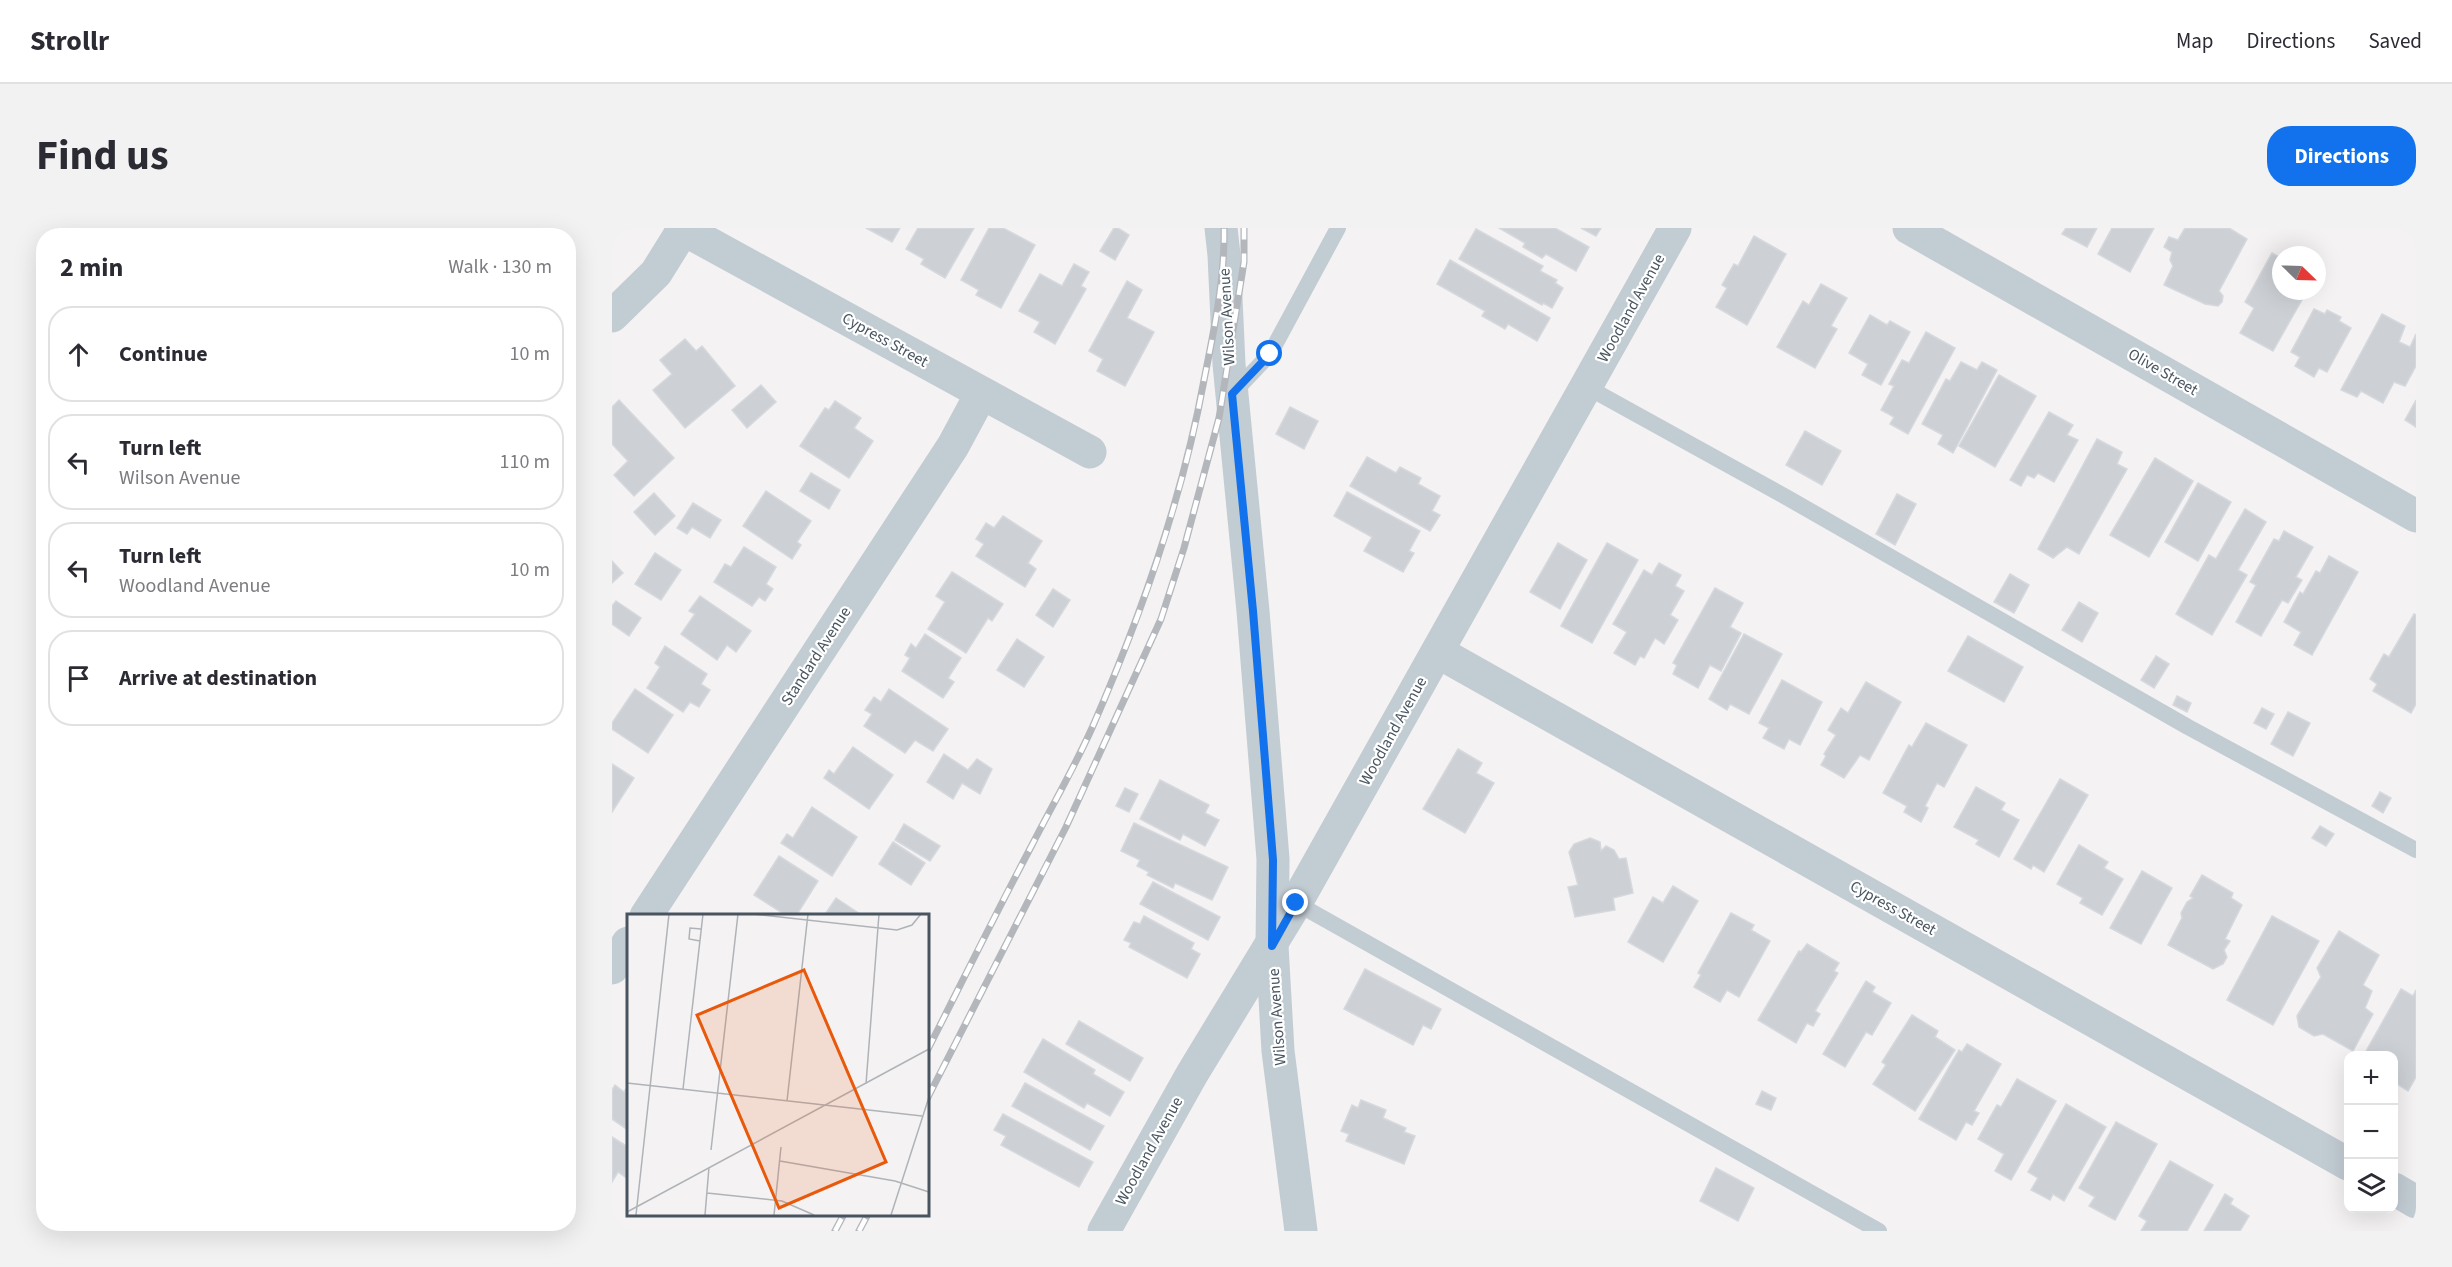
<!DOCTYPE html>
<meta charset="utf-8">
<style>
:root{--surface:#fff;--page:#f2f2f3;--text:#2b2b33;--muted:#7c7c81;--line:#e1e1e2;--accent:#1272ed}
body{margin:0;font-family:"Source Sans 3",sans-serif;background:var(--page);color:var(--text)}
.controls{position:absolute;right:18px;bottom:18px;display:grid;overflow:hidden;border-radius:12px;box-shadow:0 6px 24px #0002}
.controls button{width:54px;height:54px;display:grid;place-items:center;padding:0;border:0;border-bottom:2px solid var(--line);background:var(--surface);color:var(--text);font:30px sans-serif}
.compass{position:absolute;left:1660px;top:18px;width:54px;height:54px;border-radius:50%;background:var(--surface);box-shadow:0 6px 24px #0002;rotate:113deg}
.stop{position:absolute;width:18px;height:18px;margin:-14px;border:4px solid #1272ed;border-radius:50%;background:#fff}
.stop.end{background:#1272ed;border-color:#fff;box-shadow:0 2px 6px #0008}
.list{margin:0;padding:0;list-style:none}
h2{display:flex;justify-content:space-between;align-items:center;height:78px;margin:0;padding:0 24px;font-size:26px}
h2 small{font-size:20px;font-weight:400;color:var(--muted)}
.list li{display:grid;grid-template-columns:39px 1fr auto;gap:18px;align-items:center;box-sizing:border-box;height:96px;margin:0 12px 12px;padding:0 12px;border:2px solid var(--line);border-radius:24px}
.list b{display:block;font-size:22px;white-space:nowrap}
.list p{margin:0;font-size:20px;white-space:nowrap;color:var(--muted)}
.list em{font-size:20px;font-style:normal;color:var(--muted)}
.icon{flex:none;width:33px;height:33px;fill:none;stroke:currentColor;stroke-width:2;stroke-linecap:round;stroke-linejoin:round}
.map{position:relative;flex:none;width:1804px;height:1003px;overflow:hidden;border-radius:24px}
header{display:flex;align-items:center;gap:36px;box-sizing:border-box;height:84px;padding:0 30px;background:var(--surface);border-bottom:2px solid var(--line)}
header strong{font-size:28px}
nav{display:flex;gap:33px;margin-inline-start:auto;font-size:21px}
.intro{display:flex;align-items:center;justify-content:space-between;box-sizing:border-box;height:144px;padding:0 36px}
h1{margin:0;font-size:42px}
.button{padding:15px 27px;border-radius:24px;background:var(--accent);color:#fff;font-size:21px;font-weight:700}
main{display:flex;gap:36px;padding:0 36px}
aside{flex:1;background:var(--surface);border-radius:24px;box-shadow:0 6px 24px #0002}
.map>svg:first-child{display:block}
.building{fill:#cdd1d6;stroke:#d5d8dd;stroke-width:1.5}
.lines{fill:none;stroke-linecap:round;stroke-linejoin:round}
.service{stroke:#c2ccd3;stroke-width:16}
.minor{stroke:#c2ccd3;stroke-width:33}
.tertiary{stroke:#c2ccd3;stroke-width:33}
.rail-casing{stroke:#b3b7bc;stroke-width:7}
.rail{stroke:#fff;stroke-width:4.5;stroke-dasharray:14;stroke-linecap:butt}
.route{stroke:#1272ed;stroke-width:8}
.labels{text-anchor:middle;dominant-baseline:central;stroke-width:4.5;stroke-linejoin:round;paint-order:stroke}
.street-label{font-size:16px;fill:#485560;stroke:#fff}
.inset-road{fill:none;stroke:#afb3b8;stroke-width:1.5}
.view{fill:#e8590c;fill-opacity:0.15;stroke:#e8590c;stroke-width:3}
.inset-edge{fill:none;stroke:#485560;stroke-width:3}
</style>
<header>
<strong>Strollr</strong>
<nav><a>Map</a><a>Directions</a><a>Saved</a></nav>
</header>
<div class="intro"><h1>Find us</h1><a class="button">Directions</a></div>
<main>
<aside>
<h2>2 min<small>Walk · 130 m</small></h2>
<ul class="list">
<li><svg class="icon" aria-label="ahead" viewBox="0 0 24 24"><path d="M12 20V5M6 11l6-6 6 6"/></svg><div><b>Continue</b></div><em>10 m</em></li>
<li><svg class="icon" aria-label="left" viewBox="0 0 24 24"><path d="M17 20v-9H6M10 6l-5 5 5 5"/></svg><div><b>Turn left</b><p>Wilson Avenue</p></div><em>110 m</em></li>
<li><svg class="icon" aria-label="left" viewBox="0 0 24 24"><path d="M17 20v-9H6M10 6l-5 5 5 5"/></svg><div><b>Turn left</b><p>Woodland Avenue</p></div><em>10 m</em></li>
<li><svg class="icon" aria-label="arrive" viewBox="0 0 24 24"><path d="M6 21V4h12l-3 4 3 4H6"/></svg><div><b>Arrive at destination</b></div></li>
</ul>
</aside>
<div class="map">
<svg width="1804" height="1003" viewBox="0 0 1804 1003">
<rect width="100%" height="100%" fill="#f4f2f2"/>
<g class="building">
<polygon points="254,0 288,0 280,14"/>
<polygon points="306,0 362,0 333,50 309,36 312,31 294,21"/>
<polygon points="377,0 391,0 423,17 389,80 364,67 367,62 349,52"/>
<polygon points="502,0 506,0 517,7 503,32 488,23"/>
<polygon points="887,0 943,0 977,19 964,43 934,26 930,30 911,19 913,15"/>
<polygon points="969,0 989,0 984,8"/>
<polygon points="1454,0 1485,0 1475,19 1450,6"/>
<polygon points="1500,0 1542,0 1518,44 1486,26"/>
<polygon points="1573,0 1617,0 1635,11 1607,63 1611,68 1610,74 1606,78 1593,76 1552,57 1561,38 1558,32 1560,24 1552,19 1557,9 1566,12"/>
<polygon points="864,1 931,38 928,43 945,52 943,55 951,60 940,80 931,75 930,77 847,31"/>
<polygon points="1142,8 1174,26 1135,97 1104,79 1115,60 1110,57 1122,36 1126,38"/>
<polygon points="1660,25 1669,30 1669,63 1695,63 1661,123 1628,105 1642,80 1633,74"/>
<polygon points="838,32 938,90 925,113 896,96 893,101 870,88 873,83 825,56"/>
<polygon points="462,36 477,44 469,58 474,61 443,116 422,104 428,94 407,83 428,46 450,58"/>
<polygon points="515,53 530,62 515,90 542,104 513,158 485,143 491,131 477,123"/>
<polygon points="1209,56 1235,70 1219,98 1225,101 1203,140 1165,119 1191,73 1197,77"/>
<polygon points="1702,81 1713,86 1715,82 1729,89 1727,93 1739,100 1715,144 1707,140 1702,149 1683,138 1688,129 1679,124"/>
<polygon points="1770,86 1793,98 1787,114 1798,119 1804,106 1804,138 1793,158 1782,154 1771,175 1749,163 1745,169 1729,162"/>
<polygon points="1258,87 1275,97 1278,93 1298,104 1269,157 1250,147 1256,136 1237,125"/>
<polygon points="1314,104 1343,120 1296,206 1278,196 1282,189 1269,182 1282,158 1277,156 1290,132 1297,135"/>
<polygon points="73,111 84,123 90,118 123,158 73,200 41,162 60,146 48,132"/>
<polygon points="1349,134 1365,142 1370,134 1385,142 1341,225 1326,216 1331,207 1310,196 1334,151 1338,153"/>
<polygon points="1387,147 1424,168 1383,239 1347,218"/>
<polygon points="149,157 164,174 135,200 120,182"/>
<polygon points="7,172 62,230 22,268 2,247 16,233 0,216 0,179"/>
<polygon points="1804,172 1804,199 1793,192"/>
<polygon points="223,173 249,190 242,200 261,213 237,250 188,218 213,180 217,182"/>
<polygon points="678,179 706,193 692,221 664,206"/>
<polygon points="1437,184 1461,197 1455,207 1466,212 1442,254 1426,245 1422,250 1415,247 1409,258 1398,252"/>
<polygon points="1193,203 1229,223 1210,257 1174,237"/>
<polygon points="1485,211 1510,224 1505,236 1515,241 1467,326 1455,319 1441,330 1426,321"/>
<polygon points="755,229 784,245 788,239 809,250 806,256 828,268 820,283 828,287 818,303 738,258"/>
<polygon points="1543,230 1581,253 1537,329 1498,307"/>
<polygon points="199,245 228,262 217,281 188,263"/>
<polygon points="1586,255 1619,274 1586,333 1553,314"/>
<polygon points="154,263 199,293 185,314 189,317 180,331 131,298"/>
<polygon points="735,264 808,303 797,323 802,325 791,344 752,323 760,309 722,288"/>
<polygon points="42,265 63,288 43,307 22,284"/>
<polygon points="1285,266 1304,276 1283,317 1264,306"/>
<polygon points="81,275 109,292 98,310 80,299 75,306 65,300"/>
<polygon points="1633,281 1654,294 1626,342 1635,347 1600,407 1564,386 1597,327 1604,331"/>
<polygon points="391,288 430,313 416,335 424,341 413,359 364,328 372,316 364,311 374,295 382,300"/>
<polygon points="1672,303 1701,319 1684,349 1690,352 1676,375 1670,372 1649,408 1624,394 1644,357 1638,354 1662,311 1667,313"/>
<polygon points="946,315 975,332 948,381 918,364"/>
<polygon points="995,315 1026,332 980,415 949,398"/>
<polygon points="132,319 164,339 154,356 161,361 153,373 147,369 140,378 102,354 113,336 119,339"/>
<polygon points="43,325 69,342 49,372 23,356"/>
<polygon points="1717,328 1746,344 1700,427 1682,417 1689,404 1672,394 1688,364 1691,366 1704,343 1708,345"/>
<polygon points="0,333 11,345 0,355"/>
<polygon points="1047,335 1069,347 1063,358 1072,363 1058,387 1066,392 1052,416 1043,410 1032,430 1028,428 1023,437 1002,425 1015,404 1001,396 1032,342 1040,347"/>
<polygon points="340,344 391,376 380,393 376,390 354,425 316,401 333,374 324,368"/>
<polygon points="1398,346 1417,357 1402,385 1382,374"/>
<polygon points="1103,360 1131,375 1118,399 1129,405 1109,443 1098,437 1086,460 1061,446 1065,437 1061,435"/>
<polygon points="441,361 458,372 441,399 424,387"/>
<polygon points="88,368 139,403 124,424 115,417 105,432 69,406 83,386 77,383"/>
<polygon points="4,373 29,390 17,408 0,396 0,378"/>
<polygon points="1467,374 1486,385 1470,414 1450,402"/>
<polygon points="1802,386 1804,387 1804,476 1799,485 1761,463 1765,456 1758,451 1772,426 1777,429"/>
<polygon points="313,406 349,430 336,450 342,454 331,470 290,443 298,430 293,427 299,416 304,420"/>
<polygon points="1132,406 1170,426 1137,486 1118,476 1115,482 1097,471"/>
<polygon points="1356,408 1411,439 1392,474 1336,443"/>
<polygon points="405,411 432,429 412,459 385,442"/>
<polygon points="53,418 95,446 89,456 98,462 87,479 78,474 71,484 35,460 48,439 43,435"/>
<polygon points="1544,428 1557,436 1542,460 1529,452"/>
<polygon points="1170,452 1210,474 1188,517 1177,511 1172,521 1151,510 1157,500 1147,495"/>
<polygon points="1254,454 1289,474 1257,532 1248,527 1232,550 1209,537 1214,528 1212,526 1224,507 1216,502 1229,480 1236,485"/>
<polygon points="23,461 61,487 36,525 0,501 0,495"/>
<polygon points="277,461 336,501 321,523 303,512 293,525 252,498 260,486 253,482 262,469 269,474"/>
<polygon points="1565,468 1579,475 1575,484 1561,477"/>
<polygon points="1650,480 1662,486 1654,501 1642,495"/>
<polygon points="1676,484 1698,495 1681,528 1659,516"/>
<polygon points="1314,495 1355,517 1332,559 1325,555 1313,578 1316,580 1309,594 1292,584 1295,578 1271,565 1297,517 1300,519"/>
<polygon points="241,519 281,547 257,581 212,550 217,542 222,546"/>
<polygon points="846,521 870,535 864,545 882,555 853,605 811,581"/>
<polygon points="332,526 356,542 365,531 380,541 368,566 350,555 341,571 315,554"/>
<polygon points="0,536 22,550 0,584"/>
<polygon points="1448,551 1476,567 1432,644 1421,637 1419,641 1402,631"/>
<polygon points="548,552 597,577 593,585 607,592 593,618 571,606 568,612 528,591"/>
<polygon points="1364,559 1393,575 1389,582 1407,592 1387,629 1364,616 1367,612 1342,599"/>
<polygon points="513,560 526,566 517,584 504,578"/>
<polygon points="1768,564 1779,570 1771,585 1760,578"/>
<polygon points="200,579 245,609 220,648 169,615 175,606 181,610"/>
<polygon points="522,595 616,639 600,672 563,655 561,660 535,647 537,644 525,638 528,632 509,623"/>
<polygon points="292,596 328,618 318,633 283,612"/>
<polygon points="1708,598 1722,606 1714,618 1700,610"/>
<polygon points="978,610 988,614 989,623 994,618 1002,622 1007,631 1014,630 1021,665 1001,670 1003,682 963,689 956,659 966,657 957,624 962,616"/>
<polygon points="281,614 313,635 299,657 267,636"/>
<polygon points="1467,617 1496,634 1492,640 1511,651 1490,687 1468,675 1471,670 1445,656"/>
<polygon points="167,628 206,653 184,688 175,688 142,667"/>
<polygon points="1530,643 1560,660 1529,716 1498,700"/>
<polygon points="1590,647 1621,665 1619,670 1630,677 1613,711 1618,713 1612,722 1615,729 1611,736 1601,741 1556,717 1570,690 1569,685 1575,674 1581,670 1578,668"/>
<polygon points="541,654 608,689 596,712 528,676"/>
<polygon points="1061,658 1086,673 1051,734 1016,714 1041,669 1051,675"/>
<polygon points="224,670 251,688 212,688"/>
<polygon points="1119,685 1142,697 1139,702 1158,713 1127,769 1115,762 1108,774 1082,759 1089,747 1086,745"/>
<polygon points="532,688 582,715 579,721 588,726 575,750 517,719 519,715 512,712 522,694 528,696"/>
<polygon points="1660,688 1707,713 1661,797 1615,772"/>
<polygon points="1727,703 1767,727 1751,757 1760,763 1753,780 1761,786 1741,823 1711,806 1702,808 1687,799 1685,788 1709,749 1705,740"/>
<polygon points="1195,716 1227,735 1222,743 1226,745 1203,783 1208,786 1201,798 1195,795 1184,815 1146,792 1187,723 1189,724"/>
<polygon points="753,741 829,781 819,801 811,797 801,817 732,781"/>
<polygon points="1254,753 1263,759 1260,764 1279,775 1260,807 1254,804 1233,839 1211,826"/>
<polygon points="1789,761 1801,768 1804,762 1804,849 1796,863 1782,854 1782,828 1757,828 1753,825"/>
<polygon points="1300,787 1326,803 1323,809 1343,822 1303,883 1261,856 1274,837 1270,834"/>
<polygon points="467,793 531,830 518,853 454,816"/>
<polygon points="431,811 483,842 481,846 512,864 498,888 475,875 472,880 412,844"/>
<polygon points="1355,816 1389,836 1362,883 1367,885 1360,897 1354,894 1344,912 1307,891 1347,822 1350,824"/>
<polygon points="1405,851 1444,873 1399,952 1383,943 1392,926 1366,911 1385,877 1389,879"/>
<polygon points="413,855 492,898 478,922 400,878"/>
<polygon points="3,857 12,864 16,858 16,902 0,891 0,862"/>
<polygon points="1150,863 1164,870 1159,882 1144,876"/>
<polygon points="749,872 774,882 771,890 794,900 792,904 803,908 792,936 734,913 737,906 729,903 740,877 746,880"/>
<polygon points="1454,876 1494,899 1452,973 1441,966 1438,972 1419,962 1426,950 1416,944"/>
<polygon points="391,886 481,934 467,959 389,917 394,908 382,902"/>
<polygon points="1504,894 1545,916 1503,992 1477,978 1483,969 1467,960"/>
<polygon points="0,909 16,919 16,951 6,944 0,954"/>
<polygon points="1558,933 1601,957 1575,1003 1529,1003 1535,993 1527,988"/>
<polygon points="1104,940 1142,960 1126,993 1088,973"/>
<polygon points="1613,966 1621,971 1618,976 1637,988 1628,1003 1592,1003"/>
</g>
<g class="lines">
<g class="service">
<polyline points="975,159 1174,269 1576,499 1804,622"/>
<polyline points="621,165 658,126 726,0"/>
<polyline points="684,675 1267,1003"/>
</g>
<g class="minor">
<polyline points="69,0 478,224"/>
<polyline points="1297,0 1804,288"/>
<polyline points="0,88 44,45 72,0"/>
<polyline points="826,424 1736,936"/>
<polyline points="34,688 341,218 369,166"/>
<polyline points="0,740 16,715"/>
<polyline points="1782,961 1804,974"/>
<polyline points="492,1003 580,846 684,675 1063,0"/>
</g>
<polyline class="tertiary" points="609,0 612,27 617,136 641,383 661,631 660,718 666,823 689,1003"/>
<defs>
<g id="rail">
<path d="M 315,823 C 350,754 384,685 420,617 C 440,578 462,540 480,500 C 529,388 570,273 592,152 C 602,102 613,51 612,0"/>
<polyline points="315,871 454,599 549,391 572,320 607,190 632,34 632,0"/>
<polyline points="223,1003 232,986"/>
<polyline points="247,1003 256,986"/>
</g>
</defs>
<use href="#rail" class="rail-casing"/>
<use href="#rail" class="rail"/>
</g>
<g class="lines">
<polyline class="route" points="658,126 620,166 641,383 661,632 660,718 684,675"/>
</g>
<g class="labels">
<g class="street-label">
<text transform="translate(1019 80) rotate(-61)">Woodland Avenue</text>
<text transform="translate(615 89) rotate(-93)">Wilson Avenue</text>
<text transform="translate(273 112) rotate(29)">Cypress Street</text>
<text transform="translate(1551 144) rotate(30)">Olive Street</text>
<text transform="translate(204 428) rotate(-57)">Standard Avenue</text>
<text transform="translate(781 503) rotate(-61)">Woodland Avenue</text>
<text transform="translate(1281 680) rotate(29)">Cypress Street</text>
<text transform="translate(665 789) rotate(-94)">Wilson Avenue</text>
<text transform="translate(537 923) rotate(-61)">Woodland Avenue</text>
</g>
</g>
<g transform="translate(15 686)">
<rect width="302" height="302" fill="#f4f2f2"/>
<path class="inset-road" d="M 126,0 L 270,16 L 285,11 L 294,0M 73,27 L 62,25 L 63,14 L 74,15M 0,169 L 295,202M 239,170 L 252,0M 56,175 L 76,0M 160,187 L 181,0M 84,236 L 111,0M 153,247 L 268,267 L 302,278M 80,279 L 155,287 L 187,301M 0,298 L 302,135M 9,301 L 42,0M 78,301 L 82,253M 147,301 L 154,233M 264,301 L 302,183"/>
<path class="view" d="M 177,56 L 259,248 L 152,294 L 70,101 Z"/>
<rect width="302" height="302" class="inset-edge"/>
</g>
</svg>
<div class="controls">
<button>+</button>
<button>−</button>
<button><svg class="icon" aria-label="layers" viewBox="0 0 24 24"><path d="M12 4l9 5-9 5-9-5zM3 14l9 5 9-5"/></svg></button>
</div>
<svg class="compass" viewBox="-18 -18 36 36"><path d="M0-13l5 13h-10z" fill="#e53935"/><path d="M0 13l5-13h-10z" fill="#7c7c81"/></svg>
<div class="stop" style="left:658px;top:126px"></div>
<div class="stop end" style="left:684px;top:675px"></div>
</div>
</main>
